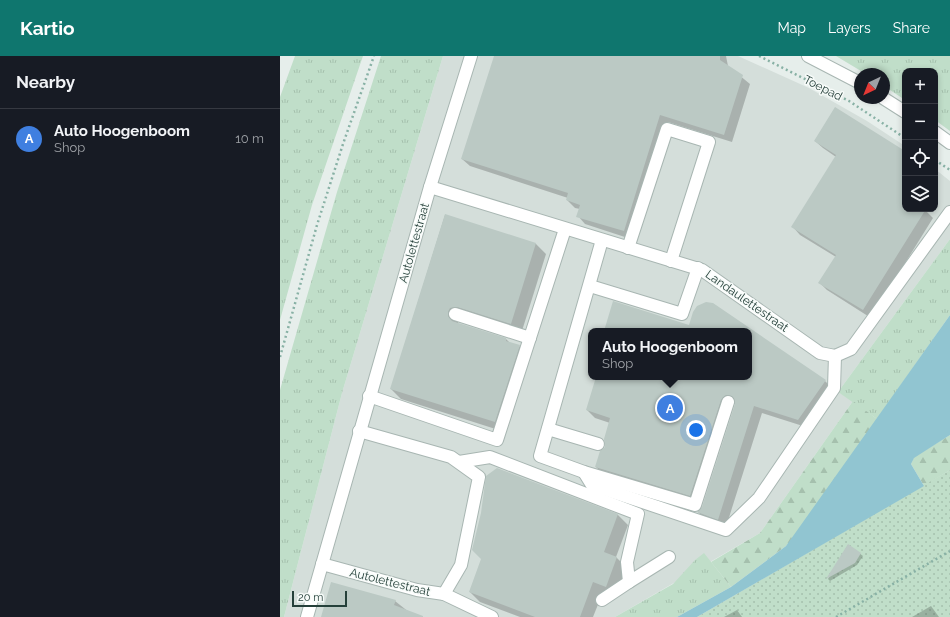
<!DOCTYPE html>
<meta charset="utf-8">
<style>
:root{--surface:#171b24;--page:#20242c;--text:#f1f3f6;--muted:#9ea1a6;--line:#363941;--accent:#0f766e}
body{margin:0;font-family:Raleway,sans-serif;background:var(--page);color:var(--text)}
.controls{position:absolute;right:12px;top:12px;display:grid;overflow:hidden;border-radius:8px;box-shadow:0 2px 6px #0003}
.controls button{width:36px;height:36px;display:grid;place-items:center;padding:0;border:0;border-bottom:1px solid var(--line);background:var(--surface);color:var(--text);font:20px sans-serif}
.compass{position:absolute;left:574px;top:12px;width:36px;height:36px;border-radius:50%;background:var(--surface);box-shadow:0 2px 6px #0003;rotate:223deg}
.scale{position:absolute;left:12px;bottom:10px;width:55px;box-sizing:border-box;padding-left:4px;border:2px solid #25403a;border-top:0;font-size:11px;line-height:14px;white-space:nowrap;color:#25403a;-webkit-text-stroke:3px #f7fbf9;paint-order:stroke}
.you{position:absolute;left:416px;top:374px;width:14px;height:14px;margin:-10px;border:3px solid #fff;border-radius:50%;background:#1a73e8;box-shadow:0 0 0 6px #1a73e833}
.badge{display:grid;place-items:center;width:26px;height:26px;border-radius:50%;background:var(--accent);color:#fff;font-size:13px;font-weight:700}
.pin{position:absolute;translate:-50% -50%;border:2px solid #fff;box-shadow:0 1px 4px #0006}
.popup{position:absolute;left:308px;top:272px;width:164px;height:52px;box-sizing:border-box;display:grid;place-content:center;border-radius:8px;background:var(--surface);filter:drop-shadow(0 1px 3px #0005);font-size:13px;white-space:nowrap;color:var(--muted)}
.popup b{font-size:15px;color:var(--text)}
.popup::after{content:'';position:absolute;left:50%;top:100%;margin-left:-8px;border:8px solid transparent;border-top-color:var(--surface)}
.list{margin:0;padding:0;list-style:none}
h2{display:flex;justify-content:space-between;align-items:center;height:52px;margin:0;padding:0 16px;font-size:17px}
h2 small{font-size:13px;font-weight:400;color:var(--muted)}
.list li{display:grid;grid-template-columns:26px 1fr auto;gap:12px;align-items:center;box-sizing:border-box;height:60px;padding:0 16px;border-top:1px solid var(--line)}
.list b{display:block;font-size:15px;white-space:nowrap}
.list p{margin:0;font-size:13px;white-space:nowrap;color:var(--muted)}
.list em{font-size:13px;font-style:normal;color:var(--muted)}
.icon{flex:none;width:22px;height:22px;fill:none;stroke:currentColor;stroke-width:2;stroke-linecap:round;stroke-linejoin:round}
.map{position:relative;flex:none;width:670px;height:561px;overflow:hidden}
header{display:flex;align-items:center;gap:24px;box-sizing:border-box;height:56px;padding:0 20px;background:var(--accent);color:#fff}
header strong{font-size:19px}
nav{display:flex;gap:22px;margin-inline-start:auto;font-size:14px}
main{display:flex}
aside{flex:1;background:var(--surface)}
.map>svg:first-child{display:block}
.built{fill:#d4deda;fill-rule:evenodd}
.grass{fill:url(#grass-tufts)}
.forest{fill:url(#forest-firs)}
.garden{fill:url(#garden-dots)}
.water{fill:#91c5d1}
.shadow{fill:#0003}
.building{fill:#bbc9c4}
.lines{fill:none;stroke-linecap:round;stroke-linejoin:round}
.minor-casing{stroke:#a8b6b2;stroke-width:14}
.path{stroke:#88b1a5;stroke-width:2.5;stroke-dasharray:2 3;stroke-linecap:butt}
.minor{stroke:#fff;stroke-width:12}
.labels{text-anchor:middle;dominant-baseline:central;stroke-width:3;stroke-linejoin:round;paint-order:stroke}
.street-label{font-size:12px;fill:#25403a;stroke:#f7fbf9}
</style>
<header>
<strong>Kartio</strong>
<nav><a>Map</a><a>Layers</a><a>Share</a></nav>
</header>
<main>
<aside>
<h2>Nearby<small></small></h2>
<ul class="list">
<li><span class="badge" style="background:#3f7fe0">A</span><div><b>Auto Hoogenboom</b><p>Shop</p></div><em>10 m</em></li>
</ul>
</aside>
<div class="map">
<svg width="670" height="561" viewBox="0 0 670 561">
<defs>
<pattern id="grass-tufts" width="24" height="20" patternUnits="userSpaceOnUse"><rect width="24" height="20" fill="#c0dec9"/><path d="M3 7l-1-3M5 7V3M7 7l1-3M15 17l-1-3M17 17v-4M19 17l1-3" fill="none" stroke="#a5c0ad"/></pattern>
<pattern id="forest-firs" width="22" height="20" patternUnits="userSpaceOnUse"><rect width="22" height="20" fill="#c0dec9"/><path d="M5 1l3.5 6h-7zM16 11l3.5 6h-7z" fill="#a5c0ad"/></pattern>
<pattern id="garden-dots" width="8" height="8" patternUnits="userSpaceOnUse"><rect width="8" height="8" fill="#c0dec9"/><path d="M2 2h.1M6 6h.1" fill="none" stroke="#a5c0ad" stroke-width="1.8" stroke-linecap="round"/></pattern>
</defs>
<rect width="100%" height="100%" fill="#e6eeeb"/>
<path class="built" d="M 163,0 L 458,0 L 529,32 L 587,65 L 625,90 L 625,153 L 655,153 L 655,113 L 670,125 L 670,183 L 558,336 L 573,345 L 480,477 L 335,561 L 4,561 L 62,337 ZM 311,275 L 469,275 L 469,321 L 311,321 Z"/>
<g class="grass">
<polygon points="15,0 83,0 32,149 0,264 0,41"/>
<polygon points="101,0 163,0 62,337 4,561 0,561 0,334 57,136"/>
<polygon points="556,0 670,0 670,75 655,64 655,15 625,15 625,44 604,30 604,18 586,18"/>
<polygon points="670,183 670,259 597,363 558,336"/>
<polygon points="424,497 451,531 397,561 335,561 393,528 415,504"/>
</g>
<g class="forest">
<polygon points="573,345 597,363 514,482 506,490 451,531 431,506 480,477"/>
<polygon points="670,379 670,414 644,430 631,408 634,401"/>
</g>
<polygon class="garden" points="670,414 670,561 417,561"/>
<polygon class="water" points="670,259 670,379 634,402 631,408 644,430 417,561 397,561 451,531 506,490"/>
<g class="shadow">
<polygon points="215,0 446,0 448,10 470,28 452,86 388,66 351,183 305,168 298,160 300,153 295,152 287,144 288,142 190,110 182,103"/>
<polygon points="535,85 625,96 625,153 647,153 646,155 653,162 591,262 547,234 540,227 556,201 520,179 513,171 556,101 543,92"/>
<polygon points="165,159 256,188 266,198 241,278 183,261 178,266 178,268 226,283 230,287 239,290 249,300 225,376 121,343 111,333"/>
<polygon points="433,248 545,325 553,333 526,371 482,357 446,471 426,464 418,456 423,452 456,347 448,352 418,447 324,419 316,411 326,391 330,367 315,362 307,354 317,321 469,321 469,275 325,275 410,270"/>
<polygon points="217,413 338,459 348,469 336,501 347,512 336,540 323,536 313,561 240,561 200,546 190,536 202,503"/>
<polygon points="568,489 583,500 577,509 550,525 548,523"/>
<polygon points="115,545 135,561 42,561"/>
<polygon points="651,550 659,561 632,561"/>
<polygon points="457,554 462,561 444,561"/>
</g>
<g class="building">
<polygon points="214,0 440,0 440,4 463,19 444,79 380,59 344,175 296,161 300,149 286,144 288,137 181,103"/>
<polygon points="555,51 625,95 625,153 646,153 583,254 538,227 556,199 511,171 556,99 534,85"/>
<polygon points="165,158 256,187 231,268 177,251 170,252 168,256 168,260 172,265 226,282 226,285 240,289 215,366 110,333"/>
<polygon points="333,245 409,269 413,256 417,250 426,246 433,247 546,324 518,364 474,350 438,464 417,456 422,451 455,348 453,341 446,339 441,344 410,440 315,411 320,395 325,391 324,383 330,362 306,354 316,321 469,321 469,275 324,275"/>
<polygon points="217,412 338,458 324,496 337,501 326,531 313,526 300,561 255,561 189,536 201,503 192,494 201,457 206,420"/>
<polygon points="568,488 581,497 575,507 546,523"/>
<polygon points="51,526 116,544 114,549 143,560 143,561 41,561"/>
</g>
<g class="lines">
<defs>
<g id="minor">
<polyline points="528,0 580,27"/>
<polyline points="603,42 625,56"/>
<polyline points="655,76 670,87"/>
<polyline points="150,131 422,214 540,297 555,300 571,293 670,156"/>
<polyline points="322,184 260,400 304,416 415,449 448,346"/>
<polyline points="348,192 387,73 429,86 391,205"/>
<polyline points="310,230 402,258 418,212"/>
<polyline points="175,258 250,282"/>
<polyline points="89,340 217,384 285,173"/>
<polyline points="268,373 318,388"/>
<polyline points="179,406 210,401 358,458 347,506 349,526 322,544"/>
<polyline points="304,416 312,429 446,474 479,442 554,332 555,300"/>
<polyline points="42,508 137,534 164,538 181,509 199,421 171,401 79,375"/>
<polyline points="349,526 389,501"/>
<polyline points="164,538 212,561"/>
<polyline points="27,561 150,131 191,0"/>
</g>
</defs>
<use href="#minor" class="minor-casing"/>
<g class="path">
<polyline points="479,0 569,45 625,82"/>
<polyline points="655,104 670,114"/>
<polyline points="0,301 37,169 63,88 94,0"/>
<polyline points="556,561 670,495"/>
</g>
<use href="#minor" class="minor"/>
</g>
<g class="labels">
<g class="street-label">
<text transform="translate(543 32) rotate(27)">Toepad</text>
<text transform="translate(134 187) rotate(-74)">Autolettestraat</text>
<text transform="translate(467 245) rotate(35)">Landaulettestraat</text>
<text transform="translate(110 526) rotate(14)">Autolettestraat</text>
</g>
</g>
</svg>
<div class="controls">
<button>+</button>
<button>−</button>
<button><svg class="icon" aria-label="locate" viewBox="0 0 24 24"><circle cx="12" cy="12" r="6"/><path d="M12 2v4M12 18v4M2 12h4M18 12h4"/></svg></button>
<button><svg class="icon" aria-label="layers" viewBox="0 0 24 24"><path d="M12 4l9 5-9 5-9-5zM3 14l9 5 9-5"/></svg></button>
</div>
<svg class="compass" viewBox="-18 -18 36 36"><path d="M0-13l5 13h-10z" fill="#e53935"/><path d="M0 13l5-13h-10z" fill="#9ea1a6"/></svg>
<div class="scale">20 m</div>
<div class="you"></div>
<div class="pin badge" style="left:390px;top:352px;background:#3f7fe0">A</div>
<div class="popup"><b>Auto Hoogenboom</b>Shop</div>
</div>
</main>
